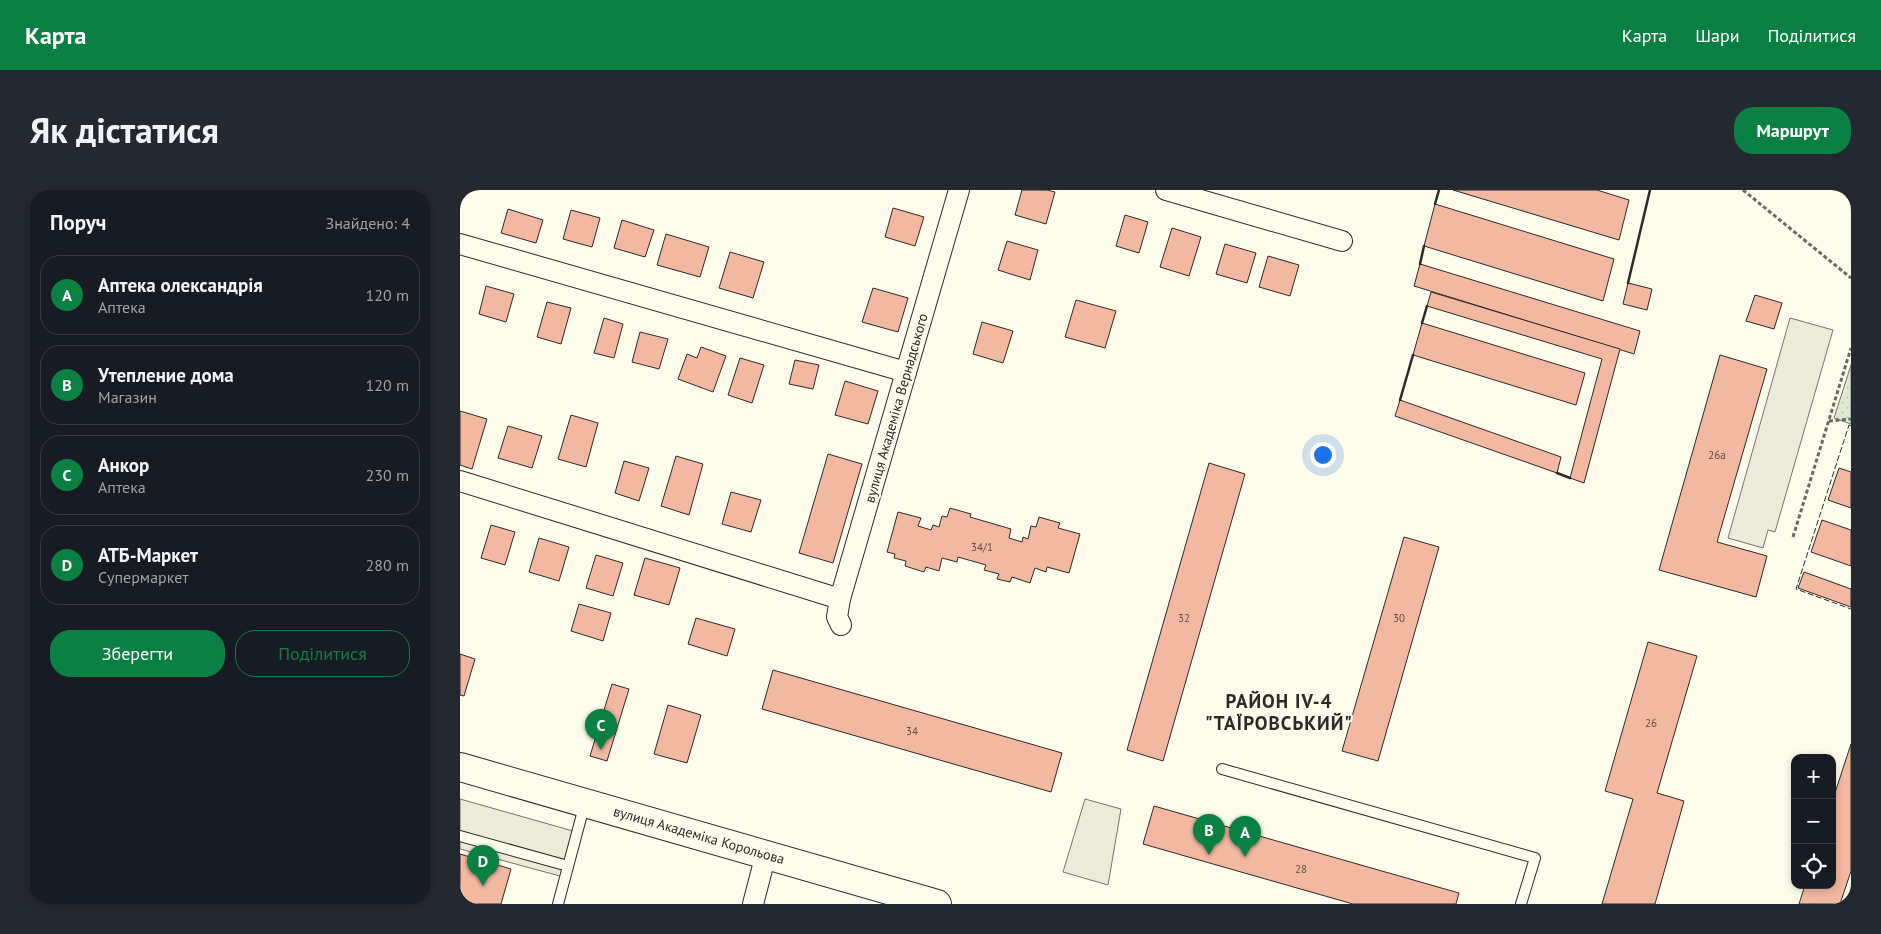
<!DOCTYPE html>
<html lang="uk">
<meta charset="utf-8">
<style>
:root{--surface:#171b24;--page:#242831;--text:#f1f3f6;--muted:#9ea1a6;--line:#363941;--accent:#0b8043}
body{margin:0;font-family:"PT Sans",sans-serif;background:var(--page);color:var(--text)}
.controls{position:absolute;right:15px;bottom:15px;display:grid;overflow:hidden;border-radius:10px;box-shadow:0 2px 8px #0003}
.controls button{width:45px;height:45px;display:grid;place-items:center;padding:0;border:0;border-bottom:1px solid var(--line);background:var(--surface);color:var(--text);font:25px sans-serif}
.you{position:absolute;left:862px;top:264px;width:18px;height:18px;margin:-12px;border:4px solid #fff;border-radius:50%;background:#1a73e8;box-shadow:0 0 0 8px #1a73e833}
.badge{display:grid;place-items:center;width:32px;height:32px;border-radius:50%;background:var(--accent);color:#fff;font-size:16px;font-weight:700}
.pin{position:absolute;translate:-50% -41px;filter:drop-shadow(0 1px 2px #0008)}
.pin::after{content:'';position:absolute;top:26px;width:18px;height:15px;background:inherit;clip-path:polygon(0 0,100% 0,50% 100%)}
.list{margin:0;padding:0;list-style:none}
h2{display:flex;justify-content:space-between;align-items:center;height:65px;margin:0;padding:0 20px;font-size:21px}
h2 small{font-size:16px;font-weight:400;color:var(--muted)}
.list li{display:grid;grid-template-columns:32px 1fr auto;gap:15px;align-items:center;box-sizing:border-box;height:80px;margin:0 10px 10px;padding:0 10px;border:1px solid var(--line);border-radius:20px}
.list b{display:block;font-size:19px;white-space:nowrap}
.list p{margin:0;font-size:16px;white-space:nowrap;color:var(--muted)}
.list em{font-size:16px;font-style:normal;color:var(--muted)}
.actions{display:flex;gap:10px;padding:15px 20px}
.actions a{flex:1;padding:11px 0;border:1px solid var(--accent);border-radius:20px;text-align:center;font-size:18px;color:var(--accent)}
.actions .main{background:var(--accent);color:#fff}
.icon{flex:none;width:28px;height:28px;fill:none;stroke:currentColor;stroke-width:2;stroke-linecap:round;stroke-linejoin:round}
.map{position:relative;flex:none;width:1391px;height:714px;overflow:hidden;border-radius:20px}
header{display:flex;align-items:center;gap:30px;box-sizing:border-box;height:70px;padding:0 25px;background:var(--accent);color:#fff}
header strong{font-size:24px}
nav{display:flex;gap:28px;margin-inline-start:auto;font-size:18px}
.intro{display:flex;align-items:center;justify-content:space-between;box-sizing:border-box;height:120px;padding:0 30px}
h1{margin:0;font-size:35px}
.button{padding:12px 22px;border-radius:20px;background:var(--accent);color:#fff;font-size:18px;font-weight:700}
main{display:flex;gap:30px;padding:0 30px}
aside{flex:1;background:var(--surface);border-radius:20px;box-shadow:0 2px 8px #0003}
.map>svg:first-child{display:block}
.grass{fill:url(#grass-dots);stroke:#74746e}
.parking{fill:#eceadb;stroke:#74746e}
.building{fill:#f2b8a0;stroke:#2b2b2b}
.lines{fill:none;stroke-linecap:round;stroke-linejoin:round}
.service-casing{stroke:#2b2b2b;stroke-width:12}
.minor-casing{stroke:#2b2b2b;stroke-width:22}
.secondary-casing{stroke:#2b2b2b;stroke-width:30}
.path{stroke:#6a6964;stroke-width:3;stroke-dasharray:4 2.5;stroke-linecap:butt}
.service{stroke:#fdfbea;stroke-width:10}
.minor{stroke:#fdfbea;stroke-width:20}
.secondary{stroke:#fdfbea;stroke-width:28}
.fence{stroke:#2b2b2b;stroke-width:1;stroke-dasharray:6 2.5;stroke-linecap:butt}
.wall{stroke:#2b2b2b;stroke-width:2.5}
.labels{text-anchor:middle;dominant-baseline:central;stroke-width:4;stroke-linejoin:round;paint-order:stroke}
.number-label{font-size:11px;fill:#5d4e48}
.street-label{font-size:14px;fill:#2b2b2b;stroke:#fdfbea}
.district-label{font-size:19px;font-weight:bold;letter-spacing:1px;fill:#2b2b2b;stroke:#fdfbea}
</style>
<header>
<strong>Карта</strong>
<nav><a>Карта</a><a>Шари</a><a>Поділитися</a></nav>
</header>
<div class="intro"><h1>Як дістатися</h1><a class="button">Маршрут</a></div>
<main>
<aside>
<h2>Поруч<small>Знайдено: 4</small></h2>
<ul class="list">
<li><span class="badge">A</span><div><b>Аптека олександрія</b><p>Аптека</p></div><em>120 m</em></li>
<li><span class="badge">B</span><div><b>Утепление дома</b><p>Магазин</p></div><em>120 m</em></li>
<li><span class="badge">C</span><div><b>Анкор</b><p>Аптека</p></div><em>230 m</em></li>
<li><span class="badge">D</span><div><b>АТБ-Маркет</b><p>Супермаркет</p></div><em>280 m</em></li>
</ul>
<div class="actions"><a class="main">Зберегти</a><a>Поділитися</a></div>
</aside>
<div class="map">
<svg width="1391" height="714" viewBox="0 0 1391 714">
<defs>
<pattern id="grass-dots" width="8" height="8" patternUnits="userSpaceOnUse" patternTransform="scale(1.25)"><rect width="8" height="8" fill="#deebd1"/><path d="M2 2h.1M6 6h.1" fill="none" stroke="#bfcab4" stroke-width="1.8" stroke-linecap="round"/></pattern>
</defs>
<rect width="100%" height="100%" fill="#fdfbea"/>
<polygon class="grass" points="1391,175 1391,234 1374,228"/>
<g class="parking">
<polygon points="1330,128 1373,140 1315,342 1308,340 1303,358 1268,348"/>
<polygon points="0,609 113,641 100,686 0,659"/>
<polygon points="625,609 661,619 648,695 603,682"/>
</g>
<g class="building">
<polygon points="562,0 587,0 595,2 586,34 555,25"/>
<polygon points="993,0 1137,0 1169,10 1159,50"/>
<polygon points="975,14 1154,69 1143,111 964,56"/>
<polygon points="433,18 464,27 455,56 425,47"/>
<polygon points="48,19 83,30 76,53 41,43"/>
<polygon points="111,20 140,28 132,57 103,49"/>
<polygon points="665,25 688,32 679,63 656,56"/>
<polygon points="162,30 194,40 185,67 154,58"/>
<polygon points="712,38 741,47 729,86 700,77"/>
<polygon points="206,44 249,57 240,87 197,75"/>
<polygon points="547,51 578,60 570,90 538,80"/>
<polygon points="765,54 796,63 787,93 756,84"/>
<polygon points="270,62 304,72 293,108 259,98"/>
<polygon points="808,66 839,75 830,106 799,97"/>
<polygon points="960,74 1180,141 1174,164 954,96"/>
<polygon points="1168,93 1192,99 1187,120 1163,114"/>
<polygon points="26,96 54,104 46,132 19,124"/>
<polygon points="413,98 448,108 438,142 402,132"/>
<polygon points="971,102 1160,159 1124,293 1110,288 1142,169 967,116"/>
<polygon points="1295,105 1322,113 1314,139 1286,131"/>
<polygon points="616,110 656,121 645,158 605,147"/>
<polygon points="87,112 111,118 101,154 77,147"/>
<polygon points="144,128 163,134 154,168 134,163"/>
<polygon points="522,132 553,141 543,173 513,164"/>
<polygon points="962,133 1125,183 1116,215 953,165"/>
<polygon points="180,142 208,149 199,179 172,172"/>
<polygon points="241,157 266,166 253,202 218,189 227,164 237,168"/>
<polygon points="1260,165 1307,179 1257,352 1307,366 1296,407 1199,380"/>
<polygon points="280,168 304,175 292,213 268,205"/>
<polygon points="335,170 359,175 353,199 329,194"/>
<polygon points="385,191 418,201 408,234 375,225"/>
<polygon points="940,210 1101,267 1097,283 935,226"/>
<polygon points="0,221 27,229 12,279 0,275"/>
<polygon points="111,225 138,233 126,277 98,269"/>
<polygon points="48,236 82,246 72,278 38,268"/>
<polygon points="368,264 402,274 373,373 339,363"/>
<polygon points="216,266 243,274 229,325 201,316"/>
<polygon points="164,271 189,278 179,311 155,303"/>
<polygon points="749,273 785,284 703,571 667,560"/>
<polygon points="1379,278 1391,282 1391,318 1368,310"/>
<polygon points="271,302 301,310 291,342 262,334"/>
<polygon points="490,318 511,324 510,327 551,339 549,348 562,352 563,347 568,349 571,336 576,337 579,327 600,333 598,338 620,344 609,383 587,377 586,382 575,378 570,393 552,387 550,392 537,389 539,384 524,380 526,375 498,367 497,372 482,368 479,381 466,377 464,382 445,376 446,371 434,368 435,364 427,362 438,322 461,328 458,336 471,340 473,335 479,337 482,326 487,327"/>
<polygon points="1362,330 1391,340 1391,376 1351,362"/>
<polygon points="31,335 55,342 45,375 21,368"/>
<polygon points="944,347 979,357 918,571 882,561"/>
<polygon points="79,348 109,357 99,391 69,382"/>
<polygon points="136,365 163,373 153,406 126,398"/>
<polygon points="185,368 220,378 209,415 174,405"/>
<polygon points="1344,382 1391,399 1391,417 1338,398"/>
<polygon points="119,414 151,423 143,451 111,441"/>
<polygon points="236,428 275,439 267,466 228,454"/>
<polygon points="1188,452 1237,466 1197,603 1224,611 1195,714 1142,714 1173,609 1145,601"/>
<polygon points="0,464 15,469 4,506 0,505"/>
<polygon points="313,480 602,563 591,602 302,519"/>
<polygon points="152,494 169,499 147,571 130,566"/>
<polygon points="208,515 241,525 227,573 194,564"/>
<polygon points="1391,554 1391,681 1380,714 1339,714 1345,695 1372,695 1372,612"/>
<polygon points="694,616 999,703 996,714 893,714 683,654"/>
<polygon points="0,664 51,679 41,714 0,714"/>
</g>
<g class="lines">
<defs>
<g id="service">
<polyline points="762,579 1075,668 1061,714"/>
<polyline points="0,646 108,676"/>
<polyline points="98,714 125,613"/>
</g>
<g id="minor">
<polyline points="706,0 882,51"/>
<polyline points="0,54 446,182"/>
<polyline points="0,291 380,409"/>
<polyline points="381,435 377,427 380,409 499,0"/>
<polyline points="293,714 306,664"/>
</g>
<polyline id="secondary" points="0,577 477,714"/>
</defs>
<use href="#service" class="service-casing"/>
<use href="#minor" class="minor-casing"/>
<use href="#secondary" class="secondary-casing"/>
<g class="path">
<polyline points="1283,0 1391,88"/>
<polyline points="1369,231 1391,229"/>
<polyline points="1333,347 1391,158"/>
</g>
<use href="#service" class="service"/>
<use href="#minor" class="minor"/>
<use href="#secondary" class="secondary"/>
<polyline class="fence" points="1391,236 1389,235 1336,399 1391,419"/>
<g class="wall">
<polyline points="975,14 979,0"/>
<polyline points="960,74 964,56"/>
<polyline points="1168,93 1190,0"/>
<polyline points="962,133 967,116"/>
<polyline points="940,210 953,165"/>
<polyline points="1097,283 1110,288"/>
</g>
</g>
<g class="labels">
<g class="number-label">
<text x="1257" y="265">26а</text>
<text x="522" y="357">34/1</text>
<text x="724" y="428">32</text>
<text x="939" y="428">30</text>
<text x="1191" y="533">26</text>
<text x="452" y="541">34</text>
<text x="841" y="679">28</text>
</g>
<g class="street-label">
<text transform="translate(436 218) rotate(-74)">вулиця Академіка Вернадського</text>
<text transform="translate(239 645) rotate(16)">вулиця Академіка Корольова</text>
</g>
<g class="district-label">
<text x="819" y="511">РАЙОН IV-4<tspan x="819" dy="22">"ТАЇРОВСЬКИЙ"</tspan></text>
</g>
</g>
</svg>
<div class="controls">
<button>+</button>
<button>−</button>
<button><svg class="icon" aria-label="locate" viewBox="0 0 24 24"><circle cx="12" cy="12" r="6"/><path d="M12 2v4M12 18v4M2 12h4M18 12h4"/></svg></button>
</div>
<div class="you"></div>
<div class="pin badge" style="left:785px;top:667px">A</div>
<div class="pin badge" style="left:749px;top:665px">B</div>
<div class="pin badge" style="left:141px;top:560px">C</div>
<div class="pin badge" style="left:23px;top:696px">D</div>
</div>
</main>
